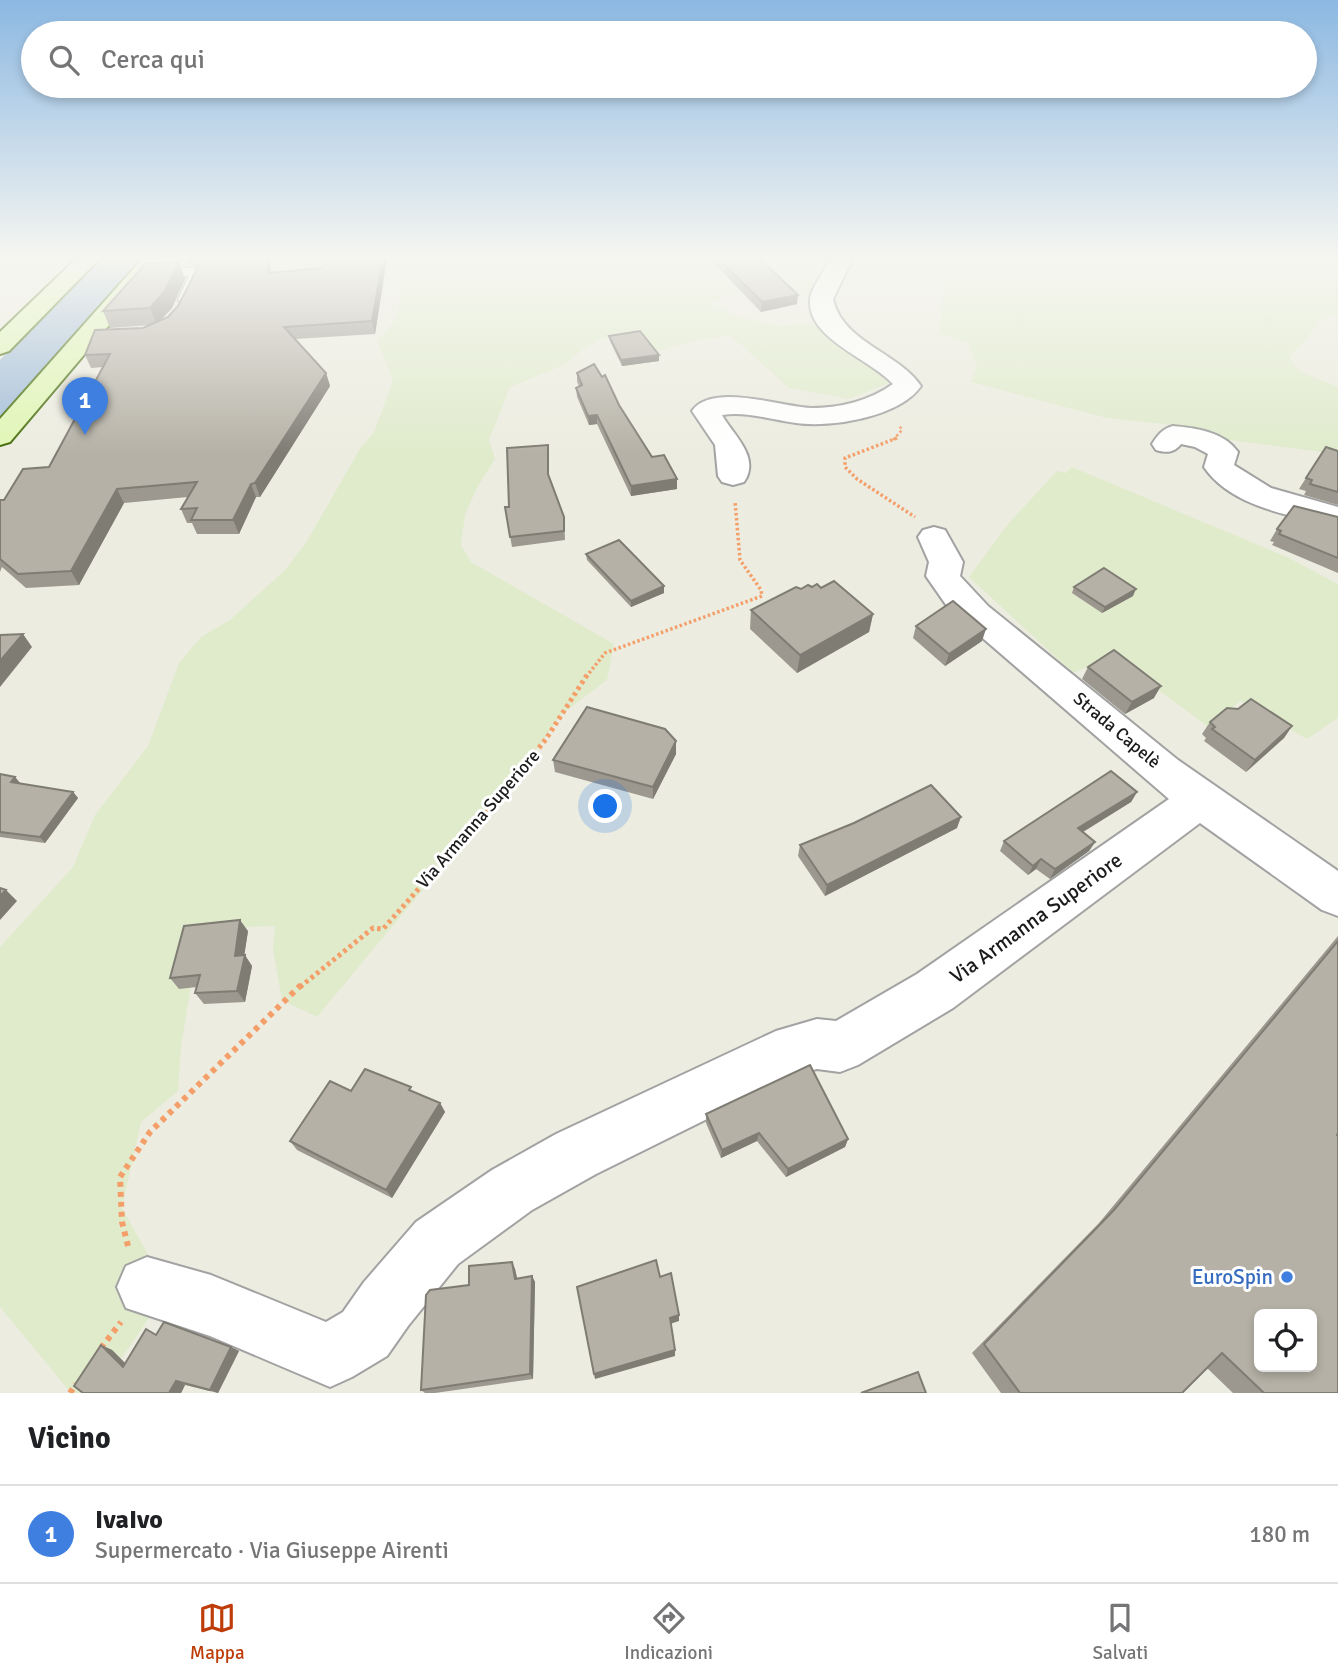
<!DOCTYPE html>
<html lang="it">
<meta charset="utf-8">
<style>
:root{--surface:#fff;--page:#f2f2f2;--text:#202124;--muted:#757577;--line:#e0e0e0;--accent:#be3c08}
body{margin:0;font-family:Signika,sans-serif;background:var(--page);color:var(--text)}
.controls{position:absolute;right:21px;bottom:21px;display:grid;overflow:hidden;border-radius:10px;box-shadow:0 4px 10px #0003}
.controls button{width:63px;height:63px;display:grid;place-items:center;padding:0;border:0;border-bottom:2px solid var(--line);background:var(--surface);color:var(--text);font:35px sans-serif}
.you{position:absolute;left:606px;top:807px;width:24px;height:24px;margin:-18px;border:5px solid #fff;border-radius:50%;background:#1a73e8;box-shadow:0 0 0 10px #1a73e833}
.badge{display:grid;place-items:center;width:46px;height:46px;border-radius:50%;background:var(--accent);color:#fff;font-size:23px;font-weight:700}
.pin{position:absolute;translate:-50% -58px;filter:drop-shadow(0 2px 4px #0008)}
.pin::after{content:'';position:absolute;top:37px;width:24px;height:21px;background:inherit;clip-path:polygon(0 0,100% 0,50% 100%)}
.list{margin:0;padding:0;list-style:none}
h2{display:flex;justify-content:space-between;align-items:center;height:91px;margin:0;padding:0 28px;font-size:30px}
h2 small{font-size:23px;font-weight:400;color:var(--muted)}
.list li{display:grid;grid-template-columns:46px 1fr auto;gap:21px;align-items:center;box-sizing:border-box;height:98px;padding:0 28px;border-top:2px solid var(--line)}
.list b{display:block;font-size:26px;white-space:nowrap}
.list p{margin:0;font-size:23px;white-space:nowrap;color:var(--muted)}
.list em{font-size:23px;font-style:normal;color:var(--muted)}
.icon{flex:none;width:38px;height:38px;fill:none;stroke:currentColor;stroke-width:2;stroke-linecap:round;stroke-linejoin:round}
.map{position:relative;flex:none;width:1338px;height:1393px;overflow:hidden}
.search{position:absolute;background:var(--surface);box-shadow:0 4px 10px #0003;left:21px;right:21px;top:21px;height:77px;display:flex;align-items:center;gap:18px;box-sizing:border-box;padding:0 24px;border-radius:38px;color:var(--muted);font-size:26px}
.sheet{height:189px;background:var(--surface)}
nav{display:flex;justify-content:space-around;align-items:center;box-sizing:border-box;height:98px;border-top:2px solid var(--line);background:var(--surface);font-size:19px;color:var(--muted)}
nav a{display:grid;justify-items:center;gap:4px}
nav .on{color:var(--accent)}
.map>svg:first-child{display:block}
.farmland{fill:#e0ebcc}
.parking{fill:#e7e7e7}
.water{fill:#a2bdd9}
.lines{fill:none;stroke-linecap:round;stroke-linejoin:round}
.lane-casing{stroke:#a2a2a2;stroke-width:3}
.street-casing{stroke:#a2a2a2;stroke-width:4}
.secondary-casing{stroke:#446b09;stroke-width:4}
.path-far3{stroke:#f49f6a;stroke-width:2.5;stroke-dasharray:2.5 2.5;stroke-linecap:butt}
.path-far2{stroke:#f49f6a;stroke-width:3.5;stroke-dasharray:2.5 2.5;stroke-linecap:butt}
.path-far1{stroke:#f49f6a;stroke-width:5;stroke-dasharray:3.5 3.5;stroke-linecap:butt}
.path{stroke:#f49f6a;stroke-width:6;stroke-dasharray:5 5;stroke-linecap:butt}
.lane{fill:#fff;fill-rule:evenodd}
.street{fill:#fff;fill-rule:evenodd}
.secondary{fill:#e0f6b4;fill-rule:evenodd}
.wall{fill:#9c988f}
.shaded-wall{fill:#7f7c74}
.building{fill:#b5b1a6;stroke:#7f7c74;stroke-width:2;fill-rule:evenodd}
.shop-dot{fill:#3f7fe0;stroke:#fff;stroke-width:2.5}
.labels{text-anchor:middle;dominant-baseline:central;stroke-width:6;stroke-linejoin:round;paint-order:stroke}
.street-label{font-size:18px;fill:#1b1b1b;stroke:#fff}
.near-street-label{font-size:21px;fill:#1b1b1b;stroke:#fff}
.near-shop-label{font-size:21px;fill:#366cbe;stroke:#fff;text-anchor:end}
</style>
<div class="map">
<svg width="1338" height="1393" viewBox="0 0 1338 1393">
<rect width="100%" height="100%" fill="#ecece0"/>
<g class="farmland">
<polygon points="400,258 774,258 821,274 812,286 810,297 791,299 763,292 729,294 712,303 738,317 779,326 818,323 897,380 849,399 789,388 730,335 687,342 655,352 647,341 631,332 601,339 583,349 566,364 510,387 489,440 495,459 478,486 465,514 461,545 471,562 614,644 607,680 561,715 523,769 317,1017 282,1000 273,950 275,926 200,929 181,1047 178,1091 141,1122 122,1208 168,1290 98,1393 71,1393 0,1307 0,947 73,867 95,815 148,746 179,663 201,637 230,620 286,569 307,541 361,447 374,432 393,380 377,340 388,330 397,315 400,299"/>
<polygon points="939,258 1338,258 1338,317 1331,315 1317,323 1308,338 1289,357 1299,371 1338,387 1338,454 1207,437 1182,426 1107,418 971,382 977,366 969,344 940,333 943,291 938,276"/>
<polygon points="1072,467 1287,557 1338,584 1338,718 1307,739 1240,701 1210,728 1113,657 1073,673 969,577 1008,524 1057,471 1066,473"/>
</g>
<polygon class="parking" points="0,258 64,258 49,266 10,270 0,279"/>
<polygon class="water" points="99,258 148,258 0,421 0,360"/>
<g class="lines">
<defs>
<polygon id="lane" points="192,268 201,276 190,300 184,304 178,300 189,276 154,277 148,273 154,269"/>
<g id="street">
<path d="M 826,258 L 848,258 L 851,262 L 833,299 C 842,342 898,352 921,386 C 900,417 831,428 796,423 C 772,420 747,411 722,415 C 733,435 761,457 744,482 L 733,485 L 722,482 L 718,476 L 715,445 L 692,411 C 712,382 782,407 811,408 C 840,408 869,401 893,384 C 871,359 809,340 810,301 C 810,290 823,273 829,262 Z"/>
<path d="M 1173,426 C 1196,428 1224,432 1238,452 L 1234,465 L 1271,488 L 1338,507 L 1338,527 C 1294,516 1232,508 1204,467 L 1208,454 L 1195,447 L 1181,444 C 1174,453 1166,453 1156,450 L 1152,444 C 1158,435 1162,429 1173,426 Z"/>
<polygon points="934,527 945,530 963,562 960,576 988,606 1178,760 1338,871 1338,916 1322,910 1200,823 953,1008 858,1065 840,1072 817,1069 800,1073 596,1174 532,1210 458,1264 408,1326 387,1356 352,1377 330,1387 210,1336 126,1308 117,1287 126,1266 147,1257 211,1275 326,1322 343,1312 364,1282 416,1222 492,1170 556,1134 776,1031 817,1019 836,1021 917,974 1169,799 949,609 926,576 929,562 918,537 923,530"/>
</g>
<g id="secondary">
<polygon points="77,258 100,258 9,351 0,354 0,332"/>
<polygon points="143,258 166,258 10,442 0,445 0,419"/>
</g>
</defs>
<use href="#lane" class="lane-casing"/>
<use href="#street" class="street-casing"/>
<use href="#secondary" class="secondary-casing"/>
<g class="path-far3">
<polyline points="299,258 299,274"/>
<polyline points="893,440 902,430 899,425"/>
</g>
<g class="path-far2">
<polyline points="897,438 845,458 845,467 857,479 915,517"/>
<polyline points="586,677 605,653 762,596 761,590 740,560 735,501"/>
</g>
<polyline class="path-far1" points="300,987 373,928 383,929 501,796 546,739 587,675"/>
<g class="path">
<polyline points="128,1246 122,1222 120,1177 150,1132 301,985"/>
<polyline points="101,1348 121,1322"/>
<polyline points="70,1393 76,1384"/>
</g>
<use href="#lane" class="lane"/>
<use href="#street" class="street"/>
<use href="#secondary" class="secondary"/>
</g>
<g class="wall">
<polygon points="186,258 270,258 271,272 322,268 387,258 375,334 295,339 326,373 330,386 260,497 256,497 239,534 197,534 192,523 187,523 181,509 188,497 124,503 79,585 26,588 2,567 0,572 0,500 4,500 49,467 103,367 91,368 85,355 150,325 110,328 103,311 179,263 185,279 172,308 160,321 168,317 178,306 197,270 194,266 189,265"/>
<polygon points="709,258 759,258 797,304 761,312"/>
<polygon points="609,336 659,361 622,366 610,341"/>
<polygon points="577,373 619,405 652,457 677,489 631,496 597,424 589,425 577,397 576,388 579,386 577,382"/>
<polygon points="1338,451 1338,505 1304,495 1306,491 1299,489 1306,478"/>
<polygon points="549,454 549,477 564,517 565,540 512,547 505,507 509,507"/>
<polygon points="1338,517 1338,573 1272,545 1274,542 1270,541 1277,529"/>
<polygon points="586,554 664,593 631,607 587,560"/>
<polygon points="812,587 821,588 873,614 869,632 797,673 750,629 751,610 801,589"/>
<polygon points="1074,587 1133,596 1102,613 1072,593"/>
<polygon points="916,626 982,641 945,666 913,638"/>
<polygon points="1088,667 1154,698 1125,714 1082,679"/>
<polygon points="1210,722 1292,726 1284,738 1246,772 1204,741 1206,738 1202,734"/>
<polygon points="676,754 653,799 555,772 553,760"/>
<polygon points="0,774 15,777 20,783 19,784 73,792 78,798 45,843 0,837"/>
<polygon points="1137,792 1131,802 1083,832 1095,842 1089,851 1050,879 1036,869 1028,875 1000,851 1004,841"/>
<polygon points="957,828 825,896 798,856 800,845"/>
<polygon points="248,931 244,955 252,966 245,1002 204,1004 195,993 197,987 179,989 170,978"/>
<polygon points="1338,936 1338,1133 1337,1135 1338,1393 1233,1393 1207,1368 1182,1393 1001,1393 972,1353 1099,1223"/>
<polygon points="351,1091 413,1092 440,1103 445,1112 392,1198 297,1150 290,1141"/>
<polygon points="706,1114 848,1139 845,1147 786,1177 757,1141 721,1158 706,1123"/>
<polygon points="512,1262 515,1269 517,1279 532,1276 535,1282 533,1379 435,1393 425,1393 421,1390 469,1285"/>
<polygon points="157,1334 231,1347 239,1351 218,1393 185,1385 181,1393 83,1393 101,1345 112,1350 125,1363"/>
</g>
<g class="shaded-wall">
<polygon points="267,258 270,258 272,285 268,273"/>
<polygon points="383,258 387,258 375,334 372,321"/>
<polygon points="179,263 185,279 172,308 157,324 150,308"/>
<polygon points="798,295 797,304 761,312 762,302"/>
<polygon points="659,355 659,361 622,366 621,360"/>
<polygon points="326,373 330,386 260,497 255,483"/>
<polygon points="597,415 597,424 589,425 588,416"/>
<polygon points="677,479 677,489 631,496 631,486"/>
<polygon points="251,484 256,497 239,534 233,520"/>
<polygon points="117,489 124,503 79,585 71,571"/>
<polygon points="664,586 664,593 631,607 631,601"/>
<polygon points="1136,589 1133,596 1102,613 1105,607"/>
<polygon points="873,614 869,632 797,673 800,655"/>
<polygon points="986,629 982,641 945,666 949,654"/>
<polygon points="23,634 32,647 0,687 0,661"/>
<polygon points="1161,686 1154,698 1125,714 1132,702"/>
<polygon points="1292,726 1284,738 1246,772 1255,760"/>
<polygon points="676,741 676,754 653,799 653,787"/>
<polygon points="15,777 20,783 16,789 11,782"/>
<polygon points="73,792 78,798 45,843 40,837"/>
<polygon points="1137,792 1131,802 1073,838 1078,828"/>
<polygon points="961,817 957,828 825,896 827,885"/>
<polygon points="1095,842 1089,851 1050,879 1055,869"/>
<polygon points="1041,859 1036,869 1028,875 1033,866"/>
<polygon points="6,890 17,901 0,920 0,896"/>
<polygon points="240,920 248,931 243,964 245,955 252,966 245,1002 237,991 235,956"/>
<polygon points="440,1103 445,1112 392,1198 386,1190"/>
<polygon points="759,1133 757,1141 721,1158 722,1150"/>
<polygon points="848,1139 845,1147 786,1177 788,1169"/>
<polygon points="512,1262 515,1269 519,1286 515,1279"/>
<polygon points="532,1276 535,1282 533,1379 530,1374"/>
<polygon points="679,1315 679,1321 670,1324 670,1318"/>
<polygon points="101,1345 112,1350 133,1371 123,1367"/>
<polygon points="231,1347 239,1351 218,1393 210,1390"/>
<polygon points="675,1350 675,1356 595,1379 594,1374"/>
<polygon points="176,1381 185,1385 181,1393 169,1393"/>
</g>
<g class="building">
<polygon points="193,258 267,258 268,273 322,268 323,258 383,258 372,321 284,327 326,373 255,483 251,484 233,520 191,520 197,508 181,509 197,482 117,489 71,571 18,574 0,559 0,500 4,500 23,469 49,467 110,354 85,355 95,330 143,328 168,317 178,306 199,265"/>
<polygon points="718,258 759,258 798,295 762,302"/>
<polygon points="179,263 165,291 150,308 103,311 145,264"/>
<polygon points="640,331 659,355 621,360 609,336"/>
<polygon points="594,364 602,377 605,375 619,405 652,457 664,455 677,479 631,486 597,415 588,416 576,388 582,385 577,373"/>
<polygon points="548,445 548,474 564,517 564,531 510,537 505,507 509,507 507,448"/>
<polygon points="1326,447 1338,451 1338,492 1310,484 1312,480 1306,478"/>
<polygon points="1294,506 1338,517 1338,558 1279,534 1281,531 1277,529"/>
<polygon points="619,540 664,586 631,601 586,554"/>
<polygon points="1104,568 1136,589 1105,607 1074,587"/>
<polygon points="834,581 873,614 800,655 751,610 796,587 801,589 808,585 812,587 817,584 821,588"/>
<polygon points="953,601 986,629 949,654 916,626"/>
<polygon points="23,634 0,661 0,635"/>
<polygon points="1114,650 1161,686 1132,702 1088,667"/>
<polygon points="1251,699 1292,726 1255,760 1212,729 1215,727 1210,722 1227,708 1238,709"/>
<polygon points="587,707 665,729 676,741 653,787 553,760"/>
<polygon points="1111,771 1137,792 1078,828 1095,842 1055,869 1041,859 1033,866 1004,841"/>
<polygon points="0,774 15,777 11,782 73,792 40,837 0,832"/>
<polygon points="931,785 961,817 827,885 800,845 854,823"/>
<polygon points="0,888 6,890 0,896"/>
<polygon points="240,920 235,956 245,955 237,991 195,993 200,975 170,978 184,926"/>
<path d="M 1338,941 L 1338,1133 L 1337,1135 L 1338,1136 L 1338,1393 L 1264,1393 L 1222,1353 L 1182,1393 L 1020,1393 L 984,1344 L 1114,1210 ZM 1259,1314 L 1312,1314 L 1312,1367 L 1259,1367 Z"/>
<polygon points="810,1065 848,1139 788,1169 759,1133 722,1150 706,1114"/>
<polygon points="365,1069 411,1087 409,1090 440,1103 386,1190 290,1141 330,1081 351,1091"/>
<polygon points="656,1260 660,1277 671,1273 679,1315 670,1318 675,1350 594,1374 577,1287"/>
<polygon points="512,1262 515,1279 532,1276 530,1374 421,1390 426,1295 430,1290 469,1285 469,1266"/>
<polygon points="164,1322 231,1347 210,1390 176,1381 169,1393 83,1393 74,1386 101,1345 123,1367 146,1329 156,1335"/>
<polygon points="918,1372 926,1393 861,1393"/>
</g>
<linearGradient id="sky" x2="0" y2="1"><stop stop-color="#8cb8e2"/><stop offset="0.57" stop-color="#f6f6f1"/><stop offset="1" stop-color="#f6f6f1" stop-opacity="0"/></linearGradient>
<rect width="1338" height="453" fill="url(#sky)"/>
<circle class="shop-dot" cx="1287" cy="1277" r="7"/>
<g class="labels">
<g class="street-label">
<text transform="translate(1117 730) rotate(40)">Strada Capelè</text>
<text transform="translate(478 819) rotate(-49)">Via Armanna Superiore</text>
</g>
<g class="near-street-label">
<text transform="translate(1036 918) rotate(-36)">Via Armanna Superiore</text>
</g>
<g class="near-shop-label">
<text x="1273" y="1277">EuroSpin</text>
</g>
</g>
</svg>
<div class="controls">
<button><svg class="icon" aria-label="locate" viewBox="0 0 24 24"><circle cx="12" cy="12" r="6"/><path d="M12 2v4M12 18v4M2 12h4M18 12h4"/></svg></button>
</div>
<div class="you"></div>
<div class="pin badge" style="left:85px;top:435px;background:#3f7fe0">1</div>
<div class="search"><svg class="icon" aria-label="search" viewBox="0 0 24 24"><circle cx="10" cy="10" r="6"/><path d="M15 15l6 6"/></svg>Cerca qui</div>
</div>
<section class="sheet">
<h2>Vicino<small></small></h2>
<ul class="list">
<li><span class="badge" style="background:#3f7fe0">1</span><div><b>IvaIvo</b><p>Supermercato · Via Giuseppe Airenti</p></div><em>180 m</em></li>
</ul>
</section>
<nav>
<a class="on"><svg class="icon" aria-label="map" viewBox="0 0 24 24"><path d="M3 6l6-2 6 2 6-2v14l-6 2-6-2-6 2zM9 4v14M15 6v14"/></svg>Mappa</a>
<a><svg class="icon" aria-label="directions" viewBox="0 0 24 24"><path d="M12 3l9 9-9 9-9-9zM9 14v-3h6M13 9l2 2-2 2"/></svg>Indicazioni</a>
<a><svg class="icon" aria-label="saved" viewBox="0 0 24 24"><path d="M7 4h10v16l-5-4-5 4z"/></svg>Salvati</a>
</nav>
